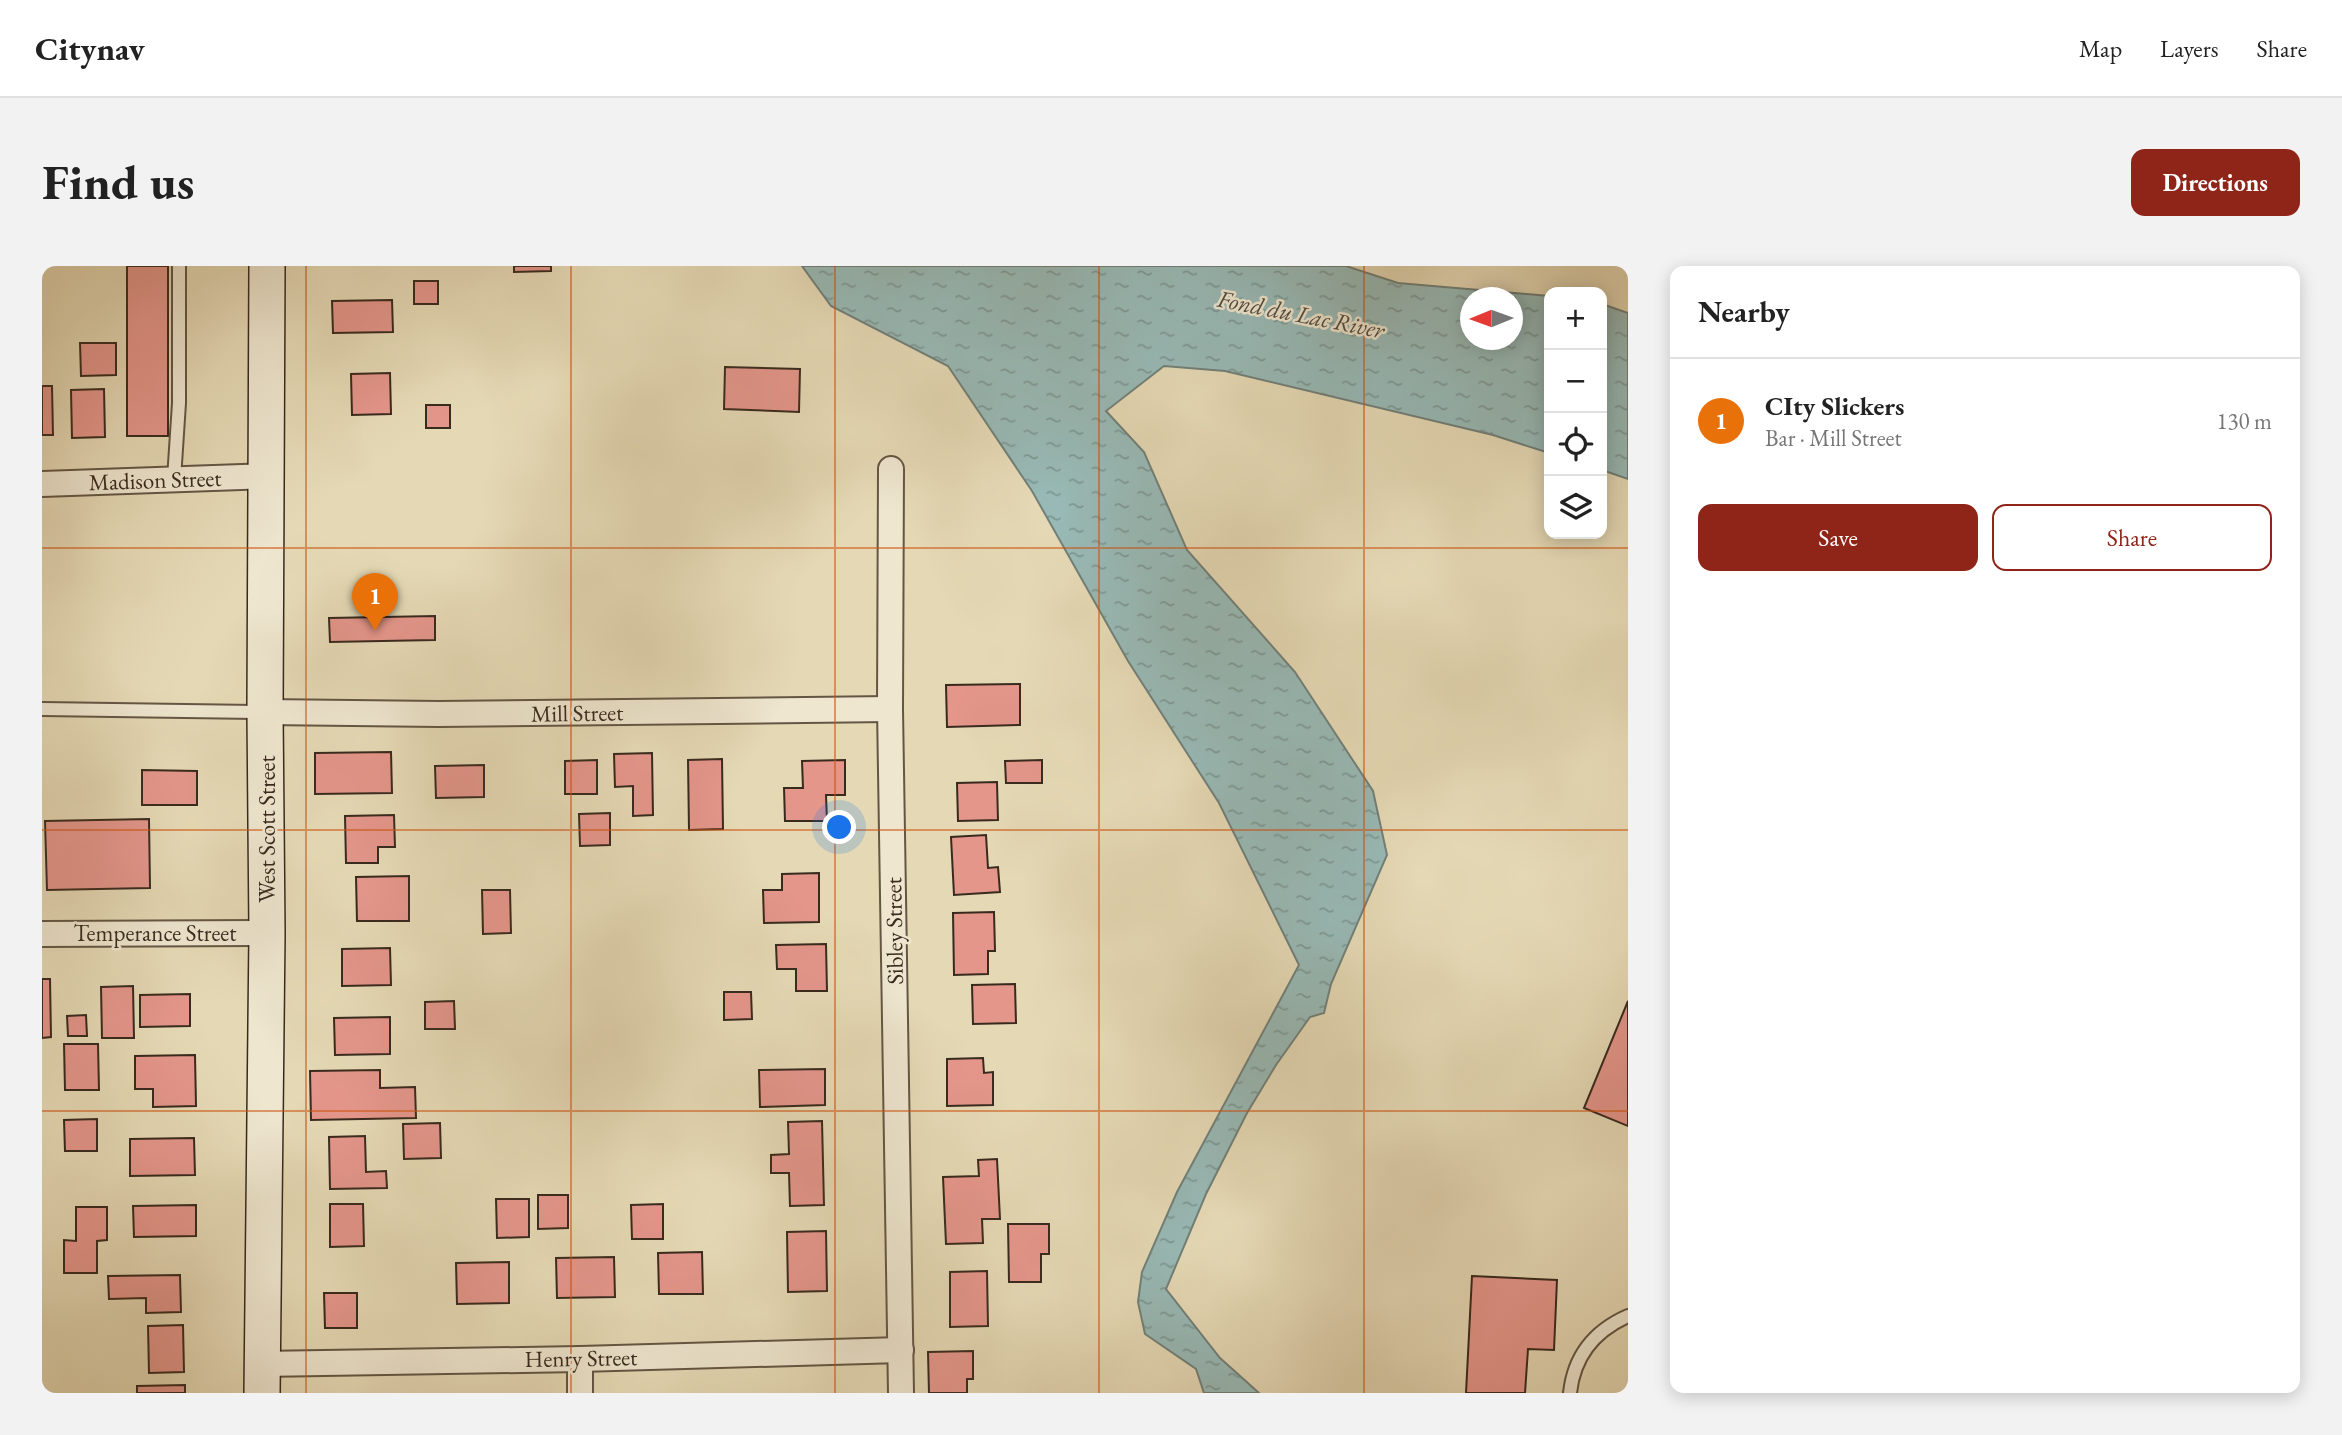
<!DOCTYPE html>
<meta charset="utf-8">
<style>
:root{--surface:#fff;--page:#f2f2f2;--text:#222;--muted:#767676;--line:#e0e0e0;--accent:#8f2418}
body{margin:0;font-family:"EB Garamond",serif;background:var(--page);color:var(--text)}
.controls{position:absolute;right:21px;top:21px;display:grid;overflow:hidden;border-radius:14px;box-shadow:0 4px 18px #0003}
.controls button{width:63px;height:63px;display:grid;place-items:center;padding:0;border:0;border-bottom:2px solid var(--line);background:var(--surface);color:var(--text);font:35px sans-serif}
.compass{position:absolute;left:1418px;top:21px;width:63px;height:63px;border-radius:50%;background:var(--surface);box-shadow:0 4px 18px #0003;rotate:269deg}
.you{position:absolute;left:798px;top:562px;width:24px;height:24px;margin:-18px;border:5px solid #fff;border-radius:50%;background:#1a73e8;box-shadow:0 0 0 10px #1a73e833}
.badge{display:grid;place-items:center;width:46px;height:46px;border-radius:50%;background:var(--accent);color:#fff;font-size:23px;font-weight:700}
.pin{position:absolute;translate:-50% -58px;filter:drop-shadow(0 2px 4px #0008)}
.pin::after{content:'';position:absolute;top:37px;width:24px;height:21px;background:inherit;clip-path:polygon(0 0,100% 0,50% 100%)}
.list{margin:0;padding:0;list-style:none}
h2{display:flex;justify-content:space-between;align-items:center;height:91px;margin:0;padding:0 28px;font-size:30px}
h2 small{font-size:23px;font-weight:400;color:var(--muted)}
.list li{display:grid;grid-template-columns:46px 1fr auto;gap:21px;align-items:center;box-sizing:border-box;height:126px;padding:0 28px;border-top:2px solid var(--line)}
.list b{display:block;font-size:26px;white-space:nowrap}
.list p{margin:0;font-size:23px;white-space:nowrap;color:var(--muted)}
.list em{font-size:23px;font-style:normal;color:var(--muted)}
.actions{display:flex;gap:14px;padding:21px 28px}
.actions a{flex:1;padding:16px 0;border:2px solid var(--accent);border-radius:14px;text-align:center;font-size:24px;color:var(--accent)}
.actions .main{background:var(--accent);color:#fff}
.icon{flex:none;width:38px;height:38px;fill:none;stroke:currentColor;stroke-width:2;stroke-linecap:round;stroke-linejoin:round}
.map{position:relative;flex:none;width:1586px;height:1127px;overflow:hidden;border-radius:14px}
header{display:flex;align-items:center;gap:42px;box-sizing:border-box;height:98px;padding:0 35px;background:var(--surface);border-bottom:2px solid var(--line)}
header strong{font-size:33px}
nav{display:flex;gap:38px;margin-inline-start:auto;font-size:24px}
.intro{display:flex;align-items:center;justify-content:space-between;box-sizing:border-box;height:168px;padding:0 42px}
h1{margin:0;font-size:49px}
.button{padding:18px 32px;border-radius:14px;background:var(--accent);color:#fff;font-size:24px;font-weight:700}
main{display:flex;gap:42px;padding:0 42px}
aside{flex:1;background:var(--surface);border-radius:14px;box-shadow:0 4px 18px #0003}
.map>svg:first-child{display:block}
.water{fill:url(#water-ripples);stroke:#728079;stroke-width:2;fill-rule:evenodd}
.building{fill:#e4968b;stroke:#392a1e;stroke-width:2}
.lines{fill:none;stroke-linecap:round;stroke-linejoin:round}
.lane-casing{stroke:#645644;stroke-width:16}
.street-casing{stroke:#645644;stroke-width:28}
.secondary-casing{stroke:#392a1e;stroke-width:38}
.lane{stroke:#eee6cf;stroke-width:12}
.street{stroke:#eee6cf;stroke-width:24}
.secondary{stroke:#eee6cf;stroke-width:35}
.grid{fill:none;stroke:#ce520f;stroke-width:2;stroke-opacity:0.55}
.labels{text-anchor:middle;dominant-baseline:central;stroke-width:5;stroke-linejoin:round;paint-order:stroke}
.street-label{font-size:23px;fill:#392a1e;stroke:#eee6cf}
.water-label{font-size:24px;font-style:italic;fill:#514e44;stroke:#eee6cf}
</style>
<header>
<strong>Citynav</strong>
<nav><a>Map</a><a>Layers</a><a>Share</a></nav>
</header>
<div class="intro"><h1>Find us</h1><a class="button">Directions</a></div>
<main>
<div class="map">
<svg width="1586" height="1127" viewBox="0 0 1586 1127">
<defs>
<pattern id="water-ripples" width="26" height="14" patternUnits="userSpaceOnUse" patternTransform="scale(1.75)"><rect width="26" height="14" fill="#98b9b5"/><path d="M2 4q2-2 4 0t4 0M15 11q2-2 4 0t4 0" fill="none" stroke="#7d9793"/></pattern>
</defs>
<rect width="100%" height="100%" fill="#e5d9b5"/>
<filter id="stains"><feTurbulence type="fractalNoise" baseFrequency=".00286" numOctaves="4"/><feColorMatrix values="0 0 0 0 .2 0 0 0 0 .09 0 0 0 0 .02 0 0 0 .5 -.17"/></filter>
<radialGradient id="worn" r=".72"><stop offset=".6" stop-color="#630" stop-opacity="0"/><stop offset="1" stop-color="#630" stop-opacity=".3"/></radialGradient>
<g class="water">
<path d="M 760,0 L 1304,0 L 1356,17 L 1507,30 L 1507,187 L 1451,169 L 1183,105 L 1122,100 L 1064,145 L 1102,186 L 1145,284 L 1253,406 L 1331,525 L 1345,589 L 1289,718 L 1282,747 L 1268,751 L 1234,799 L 1205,847 L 1164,928 L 1124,1023 L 1178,1092 L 1217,1127 L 1162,1127 L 1154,1103 L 1103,1068 L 1096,1036 L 1100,1006 L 1135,926 L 1257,699 L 1177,537 L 1086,395 L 990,225 L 906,100 L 789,40 ZM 1428,32 L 1470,32 L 1470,74 L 1428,74 Z"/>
<polygon points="1560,38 1586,47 1586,213 1560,204"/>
</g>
<g class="building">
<rect x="85" y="0" width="41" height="170"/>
<polygon points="472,0 509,0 509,5 472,6"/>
<rect x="372" y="15" width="24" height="23"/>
<polygon points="350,34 351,66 291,67 290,35"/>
<polygon points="38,77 74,77 74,109 39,110"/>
<polygon points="683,101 758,103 757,146 682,143"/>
<polygon points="348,107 349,148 310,149 309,108"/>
<polygon points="0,120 10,120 11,169 0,169"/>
<polygon points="62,123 63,171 30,172 29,124"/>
<rect x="384" y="139" width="24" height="23"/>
<polygon points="393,350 393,374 288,376 287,352"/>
<polygon points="978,418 978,459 905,461 904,419"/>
<polygon points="349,486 350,527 273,528 273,487"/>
<polygon points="610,487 611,549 591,550 591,520 573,521 572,488"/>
<polygon points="680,493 681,563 647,564 646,494"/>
<polygon points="555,494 555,528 523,528 523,495"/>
<polygon points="803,494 803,529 784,529 785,555 743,555 742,522 761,522 760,495"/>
<polygon points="1000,494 1000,517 964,517 963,495"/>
<polygon points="442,499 442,531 394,532 393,500"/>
<polygon points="100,504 155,505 155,539 100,539"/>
<polygon points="955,516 956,554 916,555 915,517"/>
<polygon points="568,547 568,579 538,580 537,548"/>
<polygon points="352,549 353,581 336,581 336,597 304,597 303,550"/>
<polygon points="107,553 108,622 5,624 3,555"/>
<polygon points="944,569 946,602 956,601 958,626 912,629 909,571"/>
<polygon points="777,607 777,656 722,657 721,624 740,624 740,608"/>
<polygon points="367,610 367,655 315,655 314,611"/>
<polygon points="440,624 468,624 469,667 441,668"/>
<polygon points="952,646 953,685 946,685 946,708 912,709 911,647"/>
<polygon points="784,678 785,725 754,725 754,703 735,703 734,679"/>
<polygon points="348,682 349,719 300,720 300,683"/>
<polygon points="0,713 8,713 9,771 0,772"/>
<polygon points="973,718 974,757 931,758 930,719"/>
<polygon points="91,720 92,772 60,772 59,721"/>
<polygon points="682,726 709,726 710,753 682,754"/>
<polygon points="148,728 148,760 98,761 98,729"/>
<polygon points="412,735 413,763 383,763 383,736"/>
<polygon points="1586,735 1586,860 1542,842"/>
<polygon points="44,749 45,770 26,770 25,750"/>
<polygon points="348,751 348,788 293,789 292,752"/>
<polygon points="22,778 56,778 57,824 23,824"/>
<polygon points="153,789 154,840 111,841 111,823 93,823 93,790"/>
<polygon points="941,792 942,807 951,806 951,839 905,840 905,793"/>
<polygon points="783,803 783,839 718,841 717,804"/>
<polygon points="338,804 338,822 373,821 374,852 269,854 268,805"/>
<polygon points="55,853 55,885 23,885 22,854"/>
<polygon points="780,855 782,939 748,940 747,907 729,907 729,889 747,888 746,856"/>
<polygon points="398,857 399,892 362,893 361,858"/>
<polygon points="323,870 324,906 344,905 345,922 288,923 287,871"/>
<polygon points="152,872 153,909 88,910 88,873"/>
<polygon points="955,893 958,953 940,953 941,977 904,978 901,911 937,910 936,894"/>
<polygon points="496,929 526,929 526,962 496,963"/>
<polygon points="454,933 487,933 487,971 455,972"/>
<polygon points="288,938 321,938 322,980 288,981"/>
<polygon points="621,938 621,973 590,973 589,939"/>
<polygon points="154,939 154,970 92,971 91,940"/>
<polygon points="34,941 65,941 65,974 55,975 55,1007 22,1007 22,974 34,975"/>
<polygon points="966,958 1007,958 1007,988 999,988 999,1016 967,1016"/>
<polygon points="784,965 785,1025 746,1026 745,966"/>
<polygon points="660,986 661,1028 617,1028 616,987"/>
<polygon points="572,991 573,1031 515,1032 514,992"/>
<polygon points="467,996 467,1037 415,1038 414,997"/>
<polygon points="945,1005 946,1060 908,1061 908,1006"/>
<polygon points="138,1009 139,1046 104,1047 104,1032 67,1033 66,1010"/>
<polygon points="1430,1010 1515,1014 1512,1084 1486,1083 1483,1127 1424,1127"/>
<polygon points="282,1027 315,1027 315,1062 283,1062"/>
<polygon points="141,1059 142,1106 107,1107 106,1060"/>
<polygon points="931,1085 931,1113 925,1113 925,1127 887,1127 886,1086"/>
<polygon points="143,1119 143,1127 95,1127 95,1120"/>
</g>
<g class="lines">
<defs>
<g id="lane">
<polyline points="132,213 137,137 137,0"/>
<polyline points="0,443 219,446"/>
<path d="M 1528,1127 C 1532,1090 1552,1065 1586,1050"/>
</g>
<g id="street">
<polyline points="849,203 848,443 859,1127"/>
<polyline points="0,218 226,210"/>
<polyline points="223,446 397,448 848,443"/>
<polyline points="0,668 225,667"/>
<polyline points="538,1093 538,1127"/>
<polyline points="219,1098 538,1093 859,1084"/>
</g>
<polyline id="secondary" points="220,1127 225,667 223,446 225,0"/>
</defs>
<use href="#lane" class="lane-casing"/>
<use href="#street" class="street-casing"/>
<use href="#secondary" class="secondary-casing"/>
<use href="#lane" class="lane"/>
<use href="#street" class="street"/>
<use href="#secondary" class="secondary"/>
</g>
<path class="grid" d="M 264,0 L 264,1127M 529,0 L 529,1127M 793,0 L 793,1127M 1057,0 L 1057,1127M 1322,0 L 1322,1127M 0,282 L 1586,282M 0,564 L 1586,564M 0,845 L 1586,845"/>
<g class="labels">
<g class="street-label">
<text transform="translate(113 214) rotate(-2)">Madison Street</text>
<text transform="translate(535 447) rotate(-1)">Mill Street</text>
<text transform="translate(225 563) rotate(-90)">West Scott Street</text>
<text transform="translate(852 665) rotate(-91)">Sibley Street</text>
<text x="113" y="667">Temperance Street</text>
<text transform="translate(539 1092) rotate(-1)">Henry Street</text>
</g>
<g class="water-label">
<text transform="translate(1259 48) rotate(11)">Fond du Lac River</text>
</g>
</g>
<rect width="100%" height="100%" filter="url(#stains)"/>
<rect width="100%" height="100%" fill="url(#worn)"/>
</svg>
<div class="controls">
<button>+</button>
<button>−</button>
<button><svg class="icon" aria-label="locate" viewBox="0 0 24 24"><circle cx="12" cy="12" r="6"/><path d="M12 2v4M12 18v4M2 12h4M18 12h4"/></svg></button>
<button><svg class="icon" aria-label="layers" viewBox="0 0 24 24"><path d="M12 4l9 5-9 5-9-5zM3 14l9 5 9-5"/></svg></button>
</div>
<svg class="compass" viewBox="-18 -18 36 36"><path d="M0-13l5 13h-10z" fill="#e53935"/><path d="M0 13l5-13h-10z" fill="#767676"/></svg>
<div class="you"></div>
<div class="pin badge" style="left:333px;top:365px;background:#e8710a">1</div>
</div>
<aside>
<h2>Nearby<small></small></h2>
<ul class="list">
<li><span class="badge" style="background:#e8710a">1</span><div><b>CIty Slickers</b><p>Bar · Mill Street</p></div><em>130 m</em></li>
</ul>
<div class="actions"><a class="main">Save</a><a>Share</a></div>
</aside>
</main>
